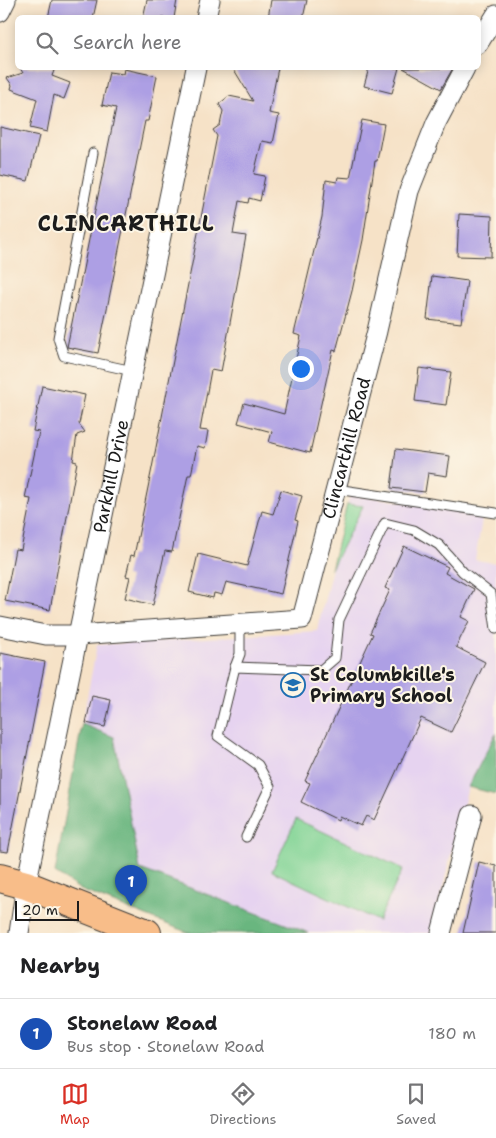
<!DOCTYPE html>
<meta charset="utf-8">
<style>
:root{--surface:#fff;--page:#f2f2f2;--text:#202124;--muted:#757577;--line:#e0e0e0;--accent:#d93025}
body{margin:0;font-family:"Shantell Sans",sans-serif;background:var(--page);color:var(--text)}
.scale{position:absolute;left:15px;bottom:12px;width:64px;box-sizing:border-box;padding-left:5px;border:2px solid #1c1c1c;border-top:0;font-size:14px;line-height:18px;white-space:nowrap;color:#1c1c1c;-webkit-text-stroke:4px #fcf5e5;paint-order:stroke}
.you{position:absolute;left:300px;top:368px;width:18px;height:18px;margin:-12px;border:4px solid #fff;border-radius:50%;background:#1a73e8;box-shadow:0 0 0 8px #1a73e833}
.badge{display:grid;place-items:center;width:32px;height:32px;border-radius:50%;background:var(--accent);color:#fff;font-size:16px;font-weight:700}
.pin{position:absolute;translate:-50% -41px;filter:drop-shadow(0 1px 2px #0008)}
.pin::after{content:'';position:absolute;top:26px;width:18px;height:15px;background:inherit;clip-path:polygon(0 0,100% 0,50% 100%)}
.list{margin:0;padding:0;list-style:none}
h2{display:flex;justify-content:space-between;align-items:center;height:65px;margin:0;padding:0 20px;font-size:21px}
h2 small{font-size:16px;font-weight:400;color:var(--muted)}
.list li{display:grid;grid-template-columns:32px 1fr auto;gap:15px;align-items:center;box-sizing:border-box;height:70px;padding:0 20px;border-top:1px solid var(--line)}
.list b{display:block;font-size:19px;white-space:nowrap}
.list p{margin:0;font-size:16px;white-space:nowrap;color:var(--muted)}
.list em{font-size:16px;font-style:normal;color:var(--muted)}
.icon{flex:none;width:28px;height:28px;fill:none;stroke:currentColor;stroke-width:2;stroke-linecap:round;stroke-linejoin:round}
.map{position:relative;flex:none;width:496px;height:933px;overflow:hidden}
.search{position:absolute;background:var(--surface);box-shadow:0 2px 12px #0003;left:15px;right:15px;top:15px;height:55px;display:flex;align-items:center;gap:12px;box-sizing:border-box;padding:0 18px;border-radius:8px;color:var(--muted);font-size:19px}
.sheet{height:135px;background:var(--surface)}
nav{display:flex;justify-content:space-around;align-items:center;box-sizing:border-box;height:70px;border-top:1px solid var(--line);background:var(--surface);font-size:14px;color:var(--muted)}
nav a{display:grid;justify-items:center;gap:2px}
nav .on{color:var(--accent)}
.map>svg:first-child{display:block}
.built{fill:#e6d3f0}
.green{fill:#82d496;stroke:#4f7859}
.forest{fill:#69b67f;stroke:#42694e}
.building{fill:#ad9fe4}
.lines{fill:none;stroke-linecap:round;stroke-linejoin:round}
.service-casing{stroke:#3d3a36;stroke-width:11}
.minor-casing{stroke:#3d3a36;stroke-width:21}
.primary-casing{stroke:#3d3a36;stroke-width:30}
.service{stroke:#fff;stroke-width:9}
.minor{stroke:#fff;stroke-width:19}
.primary{stroke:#f8bd89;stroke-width:28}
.labels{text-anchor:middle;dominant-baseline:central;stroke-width:4;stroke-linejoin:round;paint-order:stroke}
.street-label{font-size:18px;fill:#1c1c1c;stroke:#fcf5e5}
.poi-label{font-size:18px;font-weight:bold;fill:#1c1c1c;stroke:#fcf5e5;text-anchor:start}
.district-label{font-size:22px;font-weight:bold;letter-spacing:1px;fill:#1c1c1c;stroke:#fcf5e5}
</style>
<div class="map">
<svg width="496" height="933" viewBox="0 0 496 933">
<rect width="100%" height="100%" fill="#fcf5e5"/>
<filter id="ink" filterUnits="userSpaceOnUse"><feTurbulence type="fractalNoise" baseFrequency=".02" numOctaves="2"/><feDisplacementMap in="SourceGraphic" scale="10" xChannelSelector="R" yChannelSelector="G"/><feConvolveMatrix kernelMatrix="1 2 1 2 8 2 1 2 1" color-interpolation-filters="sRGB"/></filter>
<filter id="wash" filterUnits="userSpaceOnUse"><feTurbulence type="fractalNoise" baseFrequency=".0096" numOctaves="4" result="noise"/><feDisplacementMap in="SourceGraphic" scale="20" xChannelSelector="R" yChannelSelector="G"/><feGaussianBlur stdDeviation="1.12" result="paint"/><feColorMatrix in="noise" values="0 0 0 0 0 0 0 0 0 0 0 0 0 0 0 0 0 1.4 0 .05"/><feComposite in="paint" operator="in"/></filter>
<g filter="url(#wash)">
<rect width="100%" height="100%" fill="#f6e2c7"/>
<polygon class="built" points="350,494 483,514 475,560 496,563 496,733 468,787 431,933 309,933 140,870 114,737 82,724 97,645 317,631"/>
<g class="green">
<polygon points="347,504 363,506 331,569"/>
<polygon points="296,819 403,869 378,921 272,871"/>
</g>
<g class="forest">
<polygon points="82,724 114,737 140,869 309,933 189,933 81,890 55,873"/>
<polygon points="496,733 496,794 468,787"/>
</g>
<g id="blocks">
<g class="building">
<polygon points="52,0 97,0 93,18 48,18"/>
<polygon points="147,0 177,0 174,18 143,18"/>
<polygon points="271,0 307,0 303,18 268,18"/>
<polygon points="20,68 55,68 52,76 70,83 64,99 54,95 47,132 30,128 37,99 11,89 12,85 7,78 23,73"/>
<polygon points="233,68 278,68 269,113 279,115 273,143 262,141 254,174 265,176 260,201 249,198 248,203 239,201 233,234 246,236 221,372 211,370 200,430 208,431 205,448 197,446 191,475 188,475 172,552 165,551 153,605 125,598 130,577 126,576 131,555 134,556 152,468 217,136 213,130 220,125 223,111 219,104 229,96 253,101"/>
<polygon points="369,68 399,68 392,93 364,86"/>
<polygon points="403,68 453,68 441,89"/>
<polygon points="124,69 157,76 148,121 145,121 98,353 67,347 116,108 102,105 109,72 123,74"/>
<polygon points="362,120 384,124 377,161 375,161 363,240 352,291 336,351 333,350 310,453 269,442 272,432 238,423 244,403 284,414 301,336 294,334 322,217 326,180 337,182 338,177 350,178"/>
<polygon points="0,127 39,136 28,181 0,175"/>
<polygon points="459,214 492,216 491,257 457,256"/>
<polygon points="432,276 467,281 461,323 427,319"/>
<polygon points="419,368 451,372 446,405 415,401"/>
<polygon points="42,386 85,395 79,424 85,432 77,435 73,461 77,462 50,610 5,601 15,549 21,550 31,499 25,498 39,432 33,431"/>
<polygon points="396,449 450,456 447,476 428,473 425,492 391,488"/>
<polygon points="281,490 302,496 295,520 298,521 281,594 226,582 222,595 214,593 213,598 189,592 198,554 247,566 262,511 273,514"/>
<polygon points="404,546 448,567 445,573 474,589 461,617 469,621 456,647 485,662 451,732 421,718 374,820 366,816 361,826 339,816 338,820 301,802 310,783 305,781 373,634 370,633 390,590 385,588"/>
<polygon points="0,653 45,662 8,852 0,851"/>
<polygon points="92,696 111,700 105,727 86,723"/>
<polygon points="479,862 496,866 496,933 463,933"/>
</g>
</g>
</g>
<g filter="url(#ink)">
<use href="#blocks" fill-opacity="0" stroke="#3d3a36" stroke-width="1"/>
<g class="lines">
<defs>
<g id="service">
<polyline points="93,153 58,338 64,356 133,371"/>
<polyline points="336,489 496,513"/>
<polyline points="235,667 240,654 240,623"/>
<polyline points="246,837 270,787 258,765 218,736 235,667 321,670 335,658 339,620 385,523 414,530 439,545 463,572 491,594 496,629"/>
</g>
<g id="minor">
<polyline points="0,12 6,0"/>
<polyline points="206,18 210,0"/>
<polyline points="478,44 496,15"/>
<path id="s1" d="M 0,626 L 46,635 L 78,635 L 302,619 L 377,331 L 409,191 L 436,123 L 465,68"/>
<path id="s2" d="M 19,933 L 26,885 L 196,68"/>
<polyline points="441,933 472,815"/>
</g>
<polyline id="primary" points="0,878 26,885 147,933"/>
</defs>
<use href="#service" class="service-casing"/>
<use href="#minor" class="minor-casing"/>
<use href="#primary" class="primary-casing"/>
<use href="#service" class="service"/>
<use href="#minor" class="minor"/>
<use href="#primary" class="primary"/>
</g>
</g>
<defs>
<symbol id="school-ring" viewBox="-11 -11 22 22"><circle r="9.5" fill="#fcf5e5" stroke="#1f6fb2" stroke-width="1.5"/><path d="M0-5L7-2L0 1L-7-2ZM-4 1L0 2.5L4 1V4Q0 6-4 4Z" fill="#1f6fb2"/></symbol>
</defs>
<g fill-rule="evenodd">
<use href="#school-ring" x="279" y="671" width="28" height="28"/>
</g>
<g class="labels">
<g class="street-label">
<text stroke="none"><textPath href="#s1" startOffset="480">Clincarthill Road</textPath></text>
<text stroke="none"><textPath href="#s2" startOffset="466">Parkhill Drive</textPath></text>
</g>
<g class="poi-label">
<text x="310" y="675">St Columbkille's<tspan x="310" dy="21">Primary School</tspan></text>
</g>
<g class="district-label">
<text x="126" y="223">CLINCARTHILL</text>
</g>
</g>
</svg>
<div class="scale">20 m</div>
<div class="you"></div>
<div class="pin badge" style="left:131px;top:906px;background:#1a4fb4">1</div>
<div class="search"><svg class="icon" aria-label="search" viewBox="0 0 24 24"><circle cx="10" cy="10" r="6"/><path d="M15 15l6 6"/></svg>Search here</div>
</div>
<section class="sheet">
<h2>Nearby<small></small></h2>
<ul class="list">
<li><span class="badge" style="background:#1a4fb4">1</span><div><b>Stonelaw Road</b><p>Bus stop · Stonelaw Road</p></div><em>180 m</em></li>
</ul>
</section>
<nav>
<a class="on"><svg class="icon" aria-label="map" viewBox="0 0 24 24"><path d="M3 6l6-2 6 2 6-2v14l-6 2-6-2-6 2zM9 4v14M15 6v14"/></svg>Map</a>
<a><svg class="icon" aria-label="directions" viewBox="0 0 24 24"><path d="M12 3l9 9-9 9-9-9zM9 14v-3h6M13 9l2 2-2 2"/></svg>Directions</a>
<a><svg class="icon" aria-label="saved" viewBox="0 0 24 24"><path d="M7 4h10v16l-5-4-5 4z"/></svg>Saved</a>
</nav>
